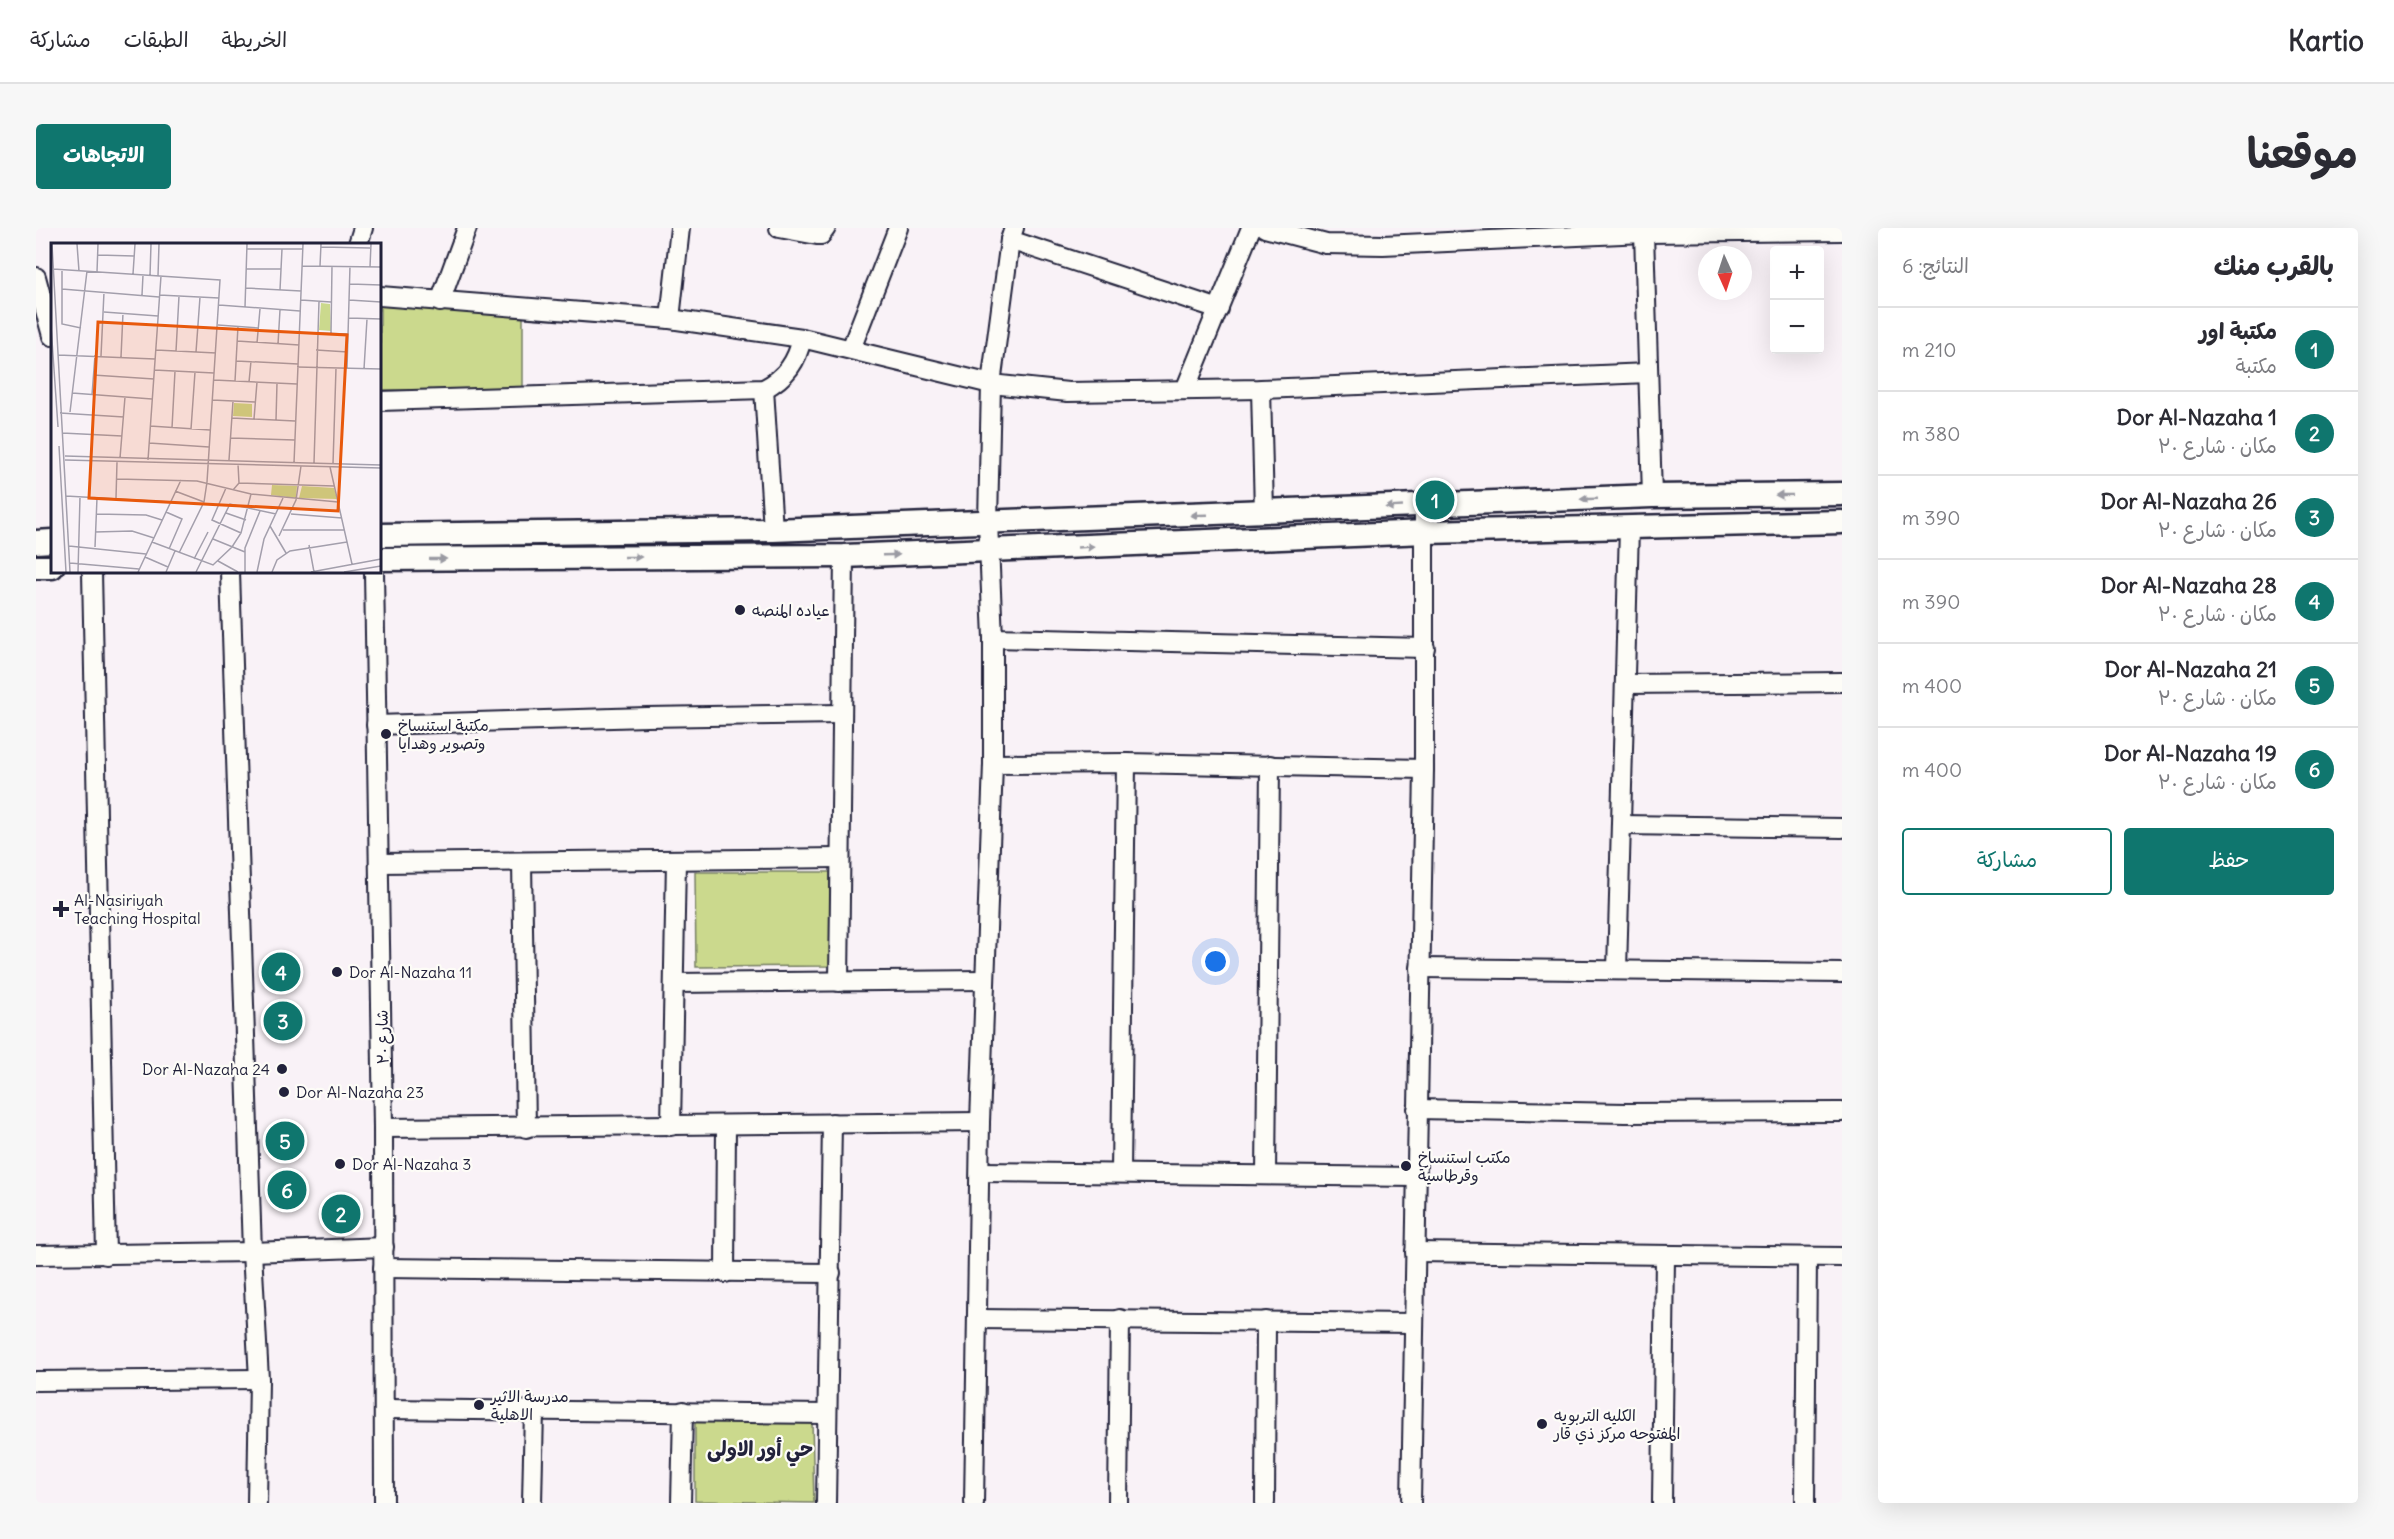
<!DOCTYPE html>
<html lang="ar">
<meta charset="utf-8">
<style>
:root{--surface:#fff;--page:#f7f7f7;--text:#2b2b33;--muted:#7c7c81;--line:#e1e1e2;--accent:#0f766e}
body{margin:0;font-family:Delius,"Playpen Sans Arabic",sans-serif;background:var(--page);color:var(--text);direction:rtl}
.controls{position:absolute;right:18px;top:18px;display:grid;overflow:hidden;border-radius:6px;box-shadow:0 6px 24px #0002}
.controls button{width:54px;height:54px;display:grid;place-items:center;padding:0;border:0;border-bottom:2px solid var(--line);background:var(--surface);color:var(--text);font:30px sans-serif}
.compass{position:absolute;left:1662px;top:18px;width:54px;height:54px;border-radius:50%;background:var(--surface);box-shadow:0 6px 24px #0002;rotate:177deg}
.you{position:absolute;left:1180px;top:734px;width:21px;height:21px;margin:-15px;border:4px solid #fff;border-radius:50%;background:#1a73e8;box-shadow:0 0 0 9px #1a73e833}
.badge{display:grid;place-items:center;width:39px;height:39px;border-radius:50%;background:var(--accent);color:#fff;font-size:20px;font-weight:700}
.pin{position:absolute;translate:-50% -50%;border:3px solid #fff;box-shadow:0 2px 6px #0006}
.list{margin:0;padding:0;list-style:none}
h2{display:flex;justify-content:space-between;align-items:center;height:78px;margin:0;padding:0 24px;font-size:26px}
h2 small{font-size:20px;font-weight:400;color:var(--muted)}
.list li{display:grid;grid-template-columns:39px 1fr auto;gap:18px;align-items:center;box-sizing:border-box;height:84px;padding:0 24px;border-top:2px solid var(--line)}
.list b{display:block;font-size:22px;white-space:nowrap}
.list p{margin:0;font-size:20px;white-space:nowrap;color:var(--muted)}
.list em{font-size:20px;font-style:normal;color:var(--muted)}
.actions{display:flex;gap:12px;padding:18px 24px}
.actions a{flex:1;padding:14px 0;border:2px solid var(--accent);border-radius:6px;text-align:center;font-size:21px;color:var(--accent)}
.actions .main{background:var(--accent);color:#fff}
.map{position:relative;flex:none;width:1806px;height:1275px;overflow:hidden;direction:ltr;border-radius:6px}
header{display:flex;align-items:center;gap:36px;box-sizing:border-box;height:84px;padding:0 30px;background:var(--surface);border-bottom:2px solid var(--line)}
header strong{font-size:28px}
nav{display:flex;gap:33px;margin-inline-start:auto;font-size:21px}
.intro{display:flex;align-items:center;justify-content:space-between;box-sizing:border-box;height:144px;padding:0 36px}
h1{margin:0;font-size:42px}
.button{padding:15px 27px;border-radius:6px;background:var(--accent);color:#fff;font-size:21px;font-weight:700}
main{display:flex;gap:36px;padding:0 36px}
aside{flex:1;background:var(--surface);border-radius:6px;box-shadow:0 6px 24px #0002}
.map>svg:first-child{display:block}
.green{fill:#cbd98d;stroke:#767e64;stroke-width:1.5}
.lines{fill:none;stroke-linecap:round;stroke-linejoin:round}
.minor-casing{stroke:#22223b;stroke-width:22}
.tertiary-casing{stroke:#22223b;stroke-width:27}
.minor{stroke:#fdfcf7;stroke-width:18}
.tertiary{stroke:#fdfcf7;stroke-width:22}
.oneway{fill:#9a9aa2}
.poi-dot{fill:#22223b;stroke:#fdfcf7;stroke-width:2}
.labels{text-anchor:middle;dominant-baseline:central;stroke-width:4.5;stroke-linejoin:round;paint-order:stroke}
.poi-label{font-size:16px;fill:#22223b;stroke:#fdfcf7;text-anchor:start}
.street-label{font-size:16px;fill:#22223b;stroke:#fdfcf7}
.quarter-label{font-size:20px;font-weight:bold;fill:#22223b;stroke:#fdfcf7}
.inset-road{fill:none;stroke:#a39fac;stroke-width:1.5}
.view{fill:#e8590c;fill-opacity:0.15;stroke:#e8590c;stroke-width:3}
.inset-edge{fill:none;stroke:#22223b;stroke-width:3}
</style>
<header>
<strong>Kartio</strong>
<nav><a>الخريطة</a><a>الطبقات</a><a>مشاركة</a></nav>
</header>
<div class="intro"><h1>موقعنا</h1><a class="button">الاتجاهات</a></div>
<main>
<aside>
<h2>بالقرب منك<small>النتائج: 6</small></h2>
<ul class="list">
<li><span class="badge">1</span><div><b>مكتبة اور</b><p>مكتبة</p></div><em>210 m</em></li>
<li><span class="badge">2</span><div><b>Dor Al-Nazaha 1</b><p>مكان · شارع ٣٠</p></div><em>380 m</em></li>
<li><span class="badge">3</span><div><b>Dor Al-Nazaha 26</b><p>مكان · شارع ٣٠</p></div><em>390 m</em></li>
<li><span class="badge">4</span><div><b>Dor Al-Nazaha 28</b><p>مكان · شارع ٣٠</p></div><em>390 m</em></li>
<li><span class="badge">5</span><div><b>Dor Al-Nazaha 21</b><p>مكان · شارع ٣٠</p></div><em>400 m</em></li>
<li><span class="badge">6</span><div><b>Dor Al-Nazaha 19</b><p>مكان · شارع ٣٠</p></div><em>400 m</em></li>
</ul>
<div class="actions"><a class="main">حفظ</a><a>مشاركة</a></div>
</aside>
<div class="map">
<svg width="1806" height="1275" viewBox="0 0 1806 1275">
<rect width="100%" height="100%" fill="#f9f2f7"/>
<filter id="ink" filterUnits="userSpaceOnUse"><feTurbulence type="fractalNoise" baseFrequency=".0167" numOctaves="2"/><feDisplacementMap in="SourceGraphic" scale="12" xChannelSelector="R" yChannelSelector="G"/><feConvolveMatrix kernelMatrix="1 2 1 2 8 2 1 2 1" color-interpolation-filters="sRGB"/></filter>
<g filter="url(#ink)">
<g class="green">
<polygon points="344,78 487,86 487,161 344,162"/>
<polygon points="659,644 794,644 794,738 660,739"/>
<polygon points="659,1190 776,1193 778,1275 659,1273"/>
</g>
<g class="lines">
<defs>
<g id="minor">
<polyline points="743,0 781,7 785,7 790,0"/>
<polyline points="1229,0 1290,16 1347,17 1608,5 1806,3"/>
<polyline points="1608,5 1616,268"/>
<polyline points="974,12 1183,81"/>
<polyline points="322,16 327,0"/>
<polyline points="0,49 16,108"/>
<polyline points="344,68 634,91 766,110 955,156 1032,164 1225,161 1612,145"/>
<polyline points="404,74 431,0"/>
<polyline points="634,91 644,0"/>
<polyline points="815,121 862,0"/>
<polyline points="728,161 737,302"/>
<polyline points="1225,161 1228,284"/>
<polyline points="1149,162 1215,0"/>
<path d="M 344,173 L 728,161 C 750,149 761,134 766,110"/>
<polyline points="56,344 70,1027"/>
<polyline points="194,344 216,1024 223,1151 221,1275"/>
<polyline points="338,344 347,900 348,1275"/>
<polyline points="957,410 1389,420"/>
<polyline points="1589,456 1806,454"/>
<polyline points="340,497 611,489 805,486"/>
<polyline points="957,536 1090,535 1388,541"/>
<polyline points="1585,597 1806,600"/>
<polyline points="486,634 490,900"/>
<polyline points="344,635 803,630"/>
<polyline points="1384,740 1806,745"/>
<polyline points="1581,742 1593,300"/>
<polyline points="803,754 808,328"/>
<polyline points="639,755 949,752"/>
<polyline points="1381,881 1590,885 1806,884"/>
<polyline points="635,898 640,632"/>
<polyline points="347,900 944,894"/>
<polyline points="945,944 1380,949"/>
<polyline points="1085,945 1090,535"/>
<polyline points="1230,947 1234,537"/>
<polyline points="1379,1024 1806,1029"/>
<polyline points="0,1027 216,1024 348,1019"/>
<polyline points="347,1040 795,1045"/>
<polyline points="689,1045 690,897"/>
<polyline points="942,1091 1378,1095"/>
<polyline points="0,1153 223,1151"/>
<polyline points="348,1181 791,1186"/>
<polyline points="496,1275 498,1181"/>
<polyline points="645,1275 647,1183"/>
<polyline points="790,1275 796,895"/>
<polyline points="938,1275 944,894 957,536 957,410 952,294 955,156 974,12 978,0"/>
<polyline points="1082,1275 1084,1091"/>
<polyline points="1229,1275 1230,1093"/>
<polyline points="1375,1275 1388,541 1388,277"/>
<polyline points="1626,1275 1629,1028"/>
<polyline points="1769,1275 1771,1029"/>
</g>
<g id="tertiary">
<polyline points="344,307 737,302 1616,268 1806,266"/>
<polyline points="0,314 16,313"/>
<polyline points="344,331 808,328 1390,304 1806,294"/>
<polyline points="0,339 16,339"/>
</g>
</defs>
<use href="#minor" class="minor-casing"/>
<use href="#tertiary" class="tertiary-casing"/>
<use href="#minor" class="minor"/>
<use href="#tertiary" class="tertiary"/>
</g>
<defs><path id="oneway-solid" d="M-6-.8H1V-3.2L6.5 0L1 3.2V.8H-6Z" transform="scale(1.5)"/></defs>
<g class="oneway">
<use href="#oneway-solid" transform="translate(1748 267) rotate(179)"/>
<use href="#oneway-solid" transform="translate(1553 271) rotate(178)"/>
<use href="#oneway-solid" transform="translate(1358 279) rotate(177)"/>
<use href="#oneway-solid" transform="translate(1163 287) rotate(178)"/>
<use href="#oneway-solid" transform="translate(1050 319) rotate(-3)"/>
<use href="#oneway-solid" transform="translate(855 327) rotate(-2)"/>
<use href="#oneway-solid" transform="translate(597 329)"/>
<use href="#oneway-solid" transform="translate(402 331)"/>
</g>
</g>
<g class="poi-dot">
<circle cx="704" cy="382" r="6"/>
<circle cx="350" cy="506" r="6"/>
<path d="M22 672h6v6h6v6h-6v6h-6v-6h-6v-6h6z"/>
<circle cx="301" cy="744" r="6"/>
<circle cx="246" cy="841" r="6"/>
<circle cx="248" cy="864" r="6"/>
<circle cx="304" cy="936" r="6"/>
<circle cx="1370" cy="938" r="6"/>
<circle cx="443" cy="1177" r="6"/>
<circle cx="1506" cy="1196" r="6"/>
</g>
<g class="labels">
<g class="poi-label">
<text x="716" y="382">عياده المنصه</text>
<text x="362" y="497">مكتبة استنساخ<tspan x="362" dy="18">وتصوير وهدايا</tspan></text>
<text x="38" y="672">Al-Nasiriyah<tspan x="38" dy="18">Teaching Hospital</tspan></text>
<text x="313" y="744">Dor Al-Nazaha 11</text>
<text x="234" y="841" text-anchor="end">Dor Al-Nazaha 24</text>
<text x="260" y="864">Dor Al-Nazaha 23</text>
<text x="1382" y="929">مكتب استنساخ<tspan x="1382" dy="18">وقرطاسية</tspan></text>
<text x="316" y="936">Dor Al-Nazaha 3</text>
<text x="455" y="1168">مدرسة الاثير<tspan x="455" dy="18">الاهلية</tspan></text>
<text x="1518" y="1187">الكليه التربويه<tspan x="1518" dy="18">المفتوحه مركز ذي قار</tspan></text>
</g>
<g class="street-label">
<text transform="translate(346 809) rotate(-91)">شارع ٣٠</text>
</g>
<g class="quarter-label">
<text x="724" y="1220">حي أور الاولى</text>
</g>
</g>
<g transform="translate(15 15)">
<rect width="330" height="330" fill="#f9f2f7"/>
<path d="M 270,60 L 279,61 L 280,88 L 268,87 ZM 183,160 L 201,161 L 201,174 L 182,173 ZM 221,242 L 246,243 L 245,255 L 220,252 ZM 251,243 L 283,245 L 286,256 L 248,255 Z" fill="#cbd98d"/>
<path class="inset-road" d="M 1,1 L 19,329M 26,1 L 28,28M 270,4 L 319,5M 196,6 L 252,6M 47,12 L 83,13M 251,23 L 330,24M 269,23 L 270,1M 319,24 L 320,1M 2,26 L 169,37 L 156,239 L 153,259 L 128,310M 11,26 L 11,81 L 30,85M 195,26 L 230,26M 46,29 L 47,1M 82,31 L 84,1M 99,33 L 100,1M 107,33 L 108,1M 299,41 L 330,42M 195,45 L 250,48M 11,46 L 108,54M 229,47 L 231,6M 91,52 L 92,32M 108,52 L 168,55M 250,57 L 280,59M 298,57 L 330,59M 168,62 L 249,68M 194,64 L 196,1M 53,69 L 107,73M 298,75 L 330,76M 167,82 L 207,85M 0,83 L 7,184M 266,90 L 297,91M 280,91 L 281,23M 186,98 L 248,102M 206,100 L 209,66M 227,101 L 229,67M 105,107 L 165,110M 265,107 L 297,109M 125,108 L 128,53M 145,109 L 149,54M 7,112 L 104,116M 50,113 L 53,49M 70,114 L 72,70M 185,118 L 247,121M 246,124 L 330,126M 296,126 L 299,23M 313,126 L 316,76M 103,127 L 163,130M 42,132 L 103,136M 163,137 L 246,141M 184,138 L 187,83M 198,139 L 200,118M 21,150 L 101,156M 41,152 L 44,112M 161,157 L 204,159M 19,169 L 36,28M 9,170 L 73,174M 181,175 L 244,178M 203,176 L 206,139M 225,177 L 226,140M 99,183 L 159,187M 121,185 L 124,128M 140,186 L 144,129M 11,190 L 71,193M 179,195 L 244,197M 98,200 L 158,204M 8,203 L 15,329M 14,213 L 330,222M 69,215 L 74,154M 14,217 L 330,225M 97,217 L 110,33M 178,217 L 182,158M 243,220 L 252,1M 263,220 L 268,58M 187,221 L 188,240M 282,221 L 285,125M 279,224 L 301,321M 66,236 L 146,238 L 200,251 L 287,259M 175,245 L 161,277 L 190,290M 182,247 L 188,240 L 283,243M 124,248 L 153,259M 15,253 L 119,259M 65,255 L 66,219M 115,269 L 131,276 L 118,306M 175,270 L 195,277M 45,271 L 95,272 L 111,277M 240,271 L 291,275M 219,283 L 235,310M 232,287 L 293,287M 44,289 L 81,288 L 103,295M 228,293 L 245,257 L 250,223M 162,296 L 194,309M 101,299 L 162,322 L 181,304 L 190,290 L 200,251M 258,302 L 263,329M 18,303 L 95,311M 44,304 L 46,255M 94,314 L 117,324M 143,316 L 157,289M 167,318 L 187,329M 19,320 L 88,326M 27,329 L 29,254M 87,329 L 130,237M 115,329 L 124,308M 145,329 L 179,261 L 225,271M 194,329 L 194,305 L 209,268M 206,329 L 213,296 L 232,255M 221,329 L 226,317 L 239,308 L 296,299M 260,329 L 330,316M 293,329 L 330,323"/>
<path class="view" d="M 47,79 L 296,92 L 287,268 L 38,255 Z"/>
<rect width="330" height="330" class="inset-edge"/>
</g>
</svg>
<div class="controls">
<button>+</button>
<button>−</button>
</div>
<svg class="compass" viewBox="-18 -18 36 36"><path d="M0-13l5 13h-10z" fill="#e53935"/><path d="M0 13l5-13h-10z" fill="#7c7c81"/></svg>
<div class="you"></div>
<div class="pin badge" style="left:1399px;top:272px">1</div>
<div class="pin badge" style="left:305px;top:986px">2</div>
<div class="pin badge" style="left:247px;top:793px">3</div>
<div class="pin badge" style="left:245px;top:744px">4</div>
<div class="pin badge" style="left:249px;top:913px">5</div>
<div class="pin badge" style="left:251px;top:962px">6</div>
</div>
</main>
